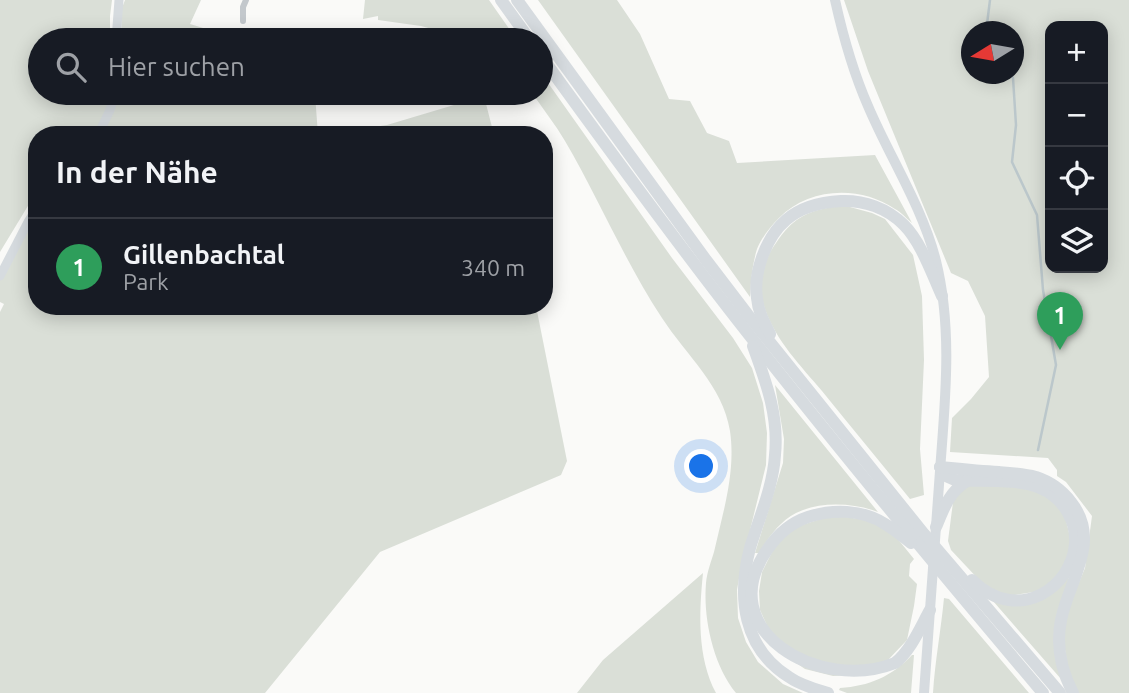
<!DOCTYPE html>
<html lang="de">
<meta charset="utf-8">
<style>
:root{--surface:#171b24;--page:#242831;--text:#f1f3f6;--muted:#9ea1a6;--line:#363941;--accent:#e4572e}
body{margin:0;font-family:Ubuntu,sans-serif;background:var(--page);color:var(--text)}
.controls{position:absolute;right:21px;top:21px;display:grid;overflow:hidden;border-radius:14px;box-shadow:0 4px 18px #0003}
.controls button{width:63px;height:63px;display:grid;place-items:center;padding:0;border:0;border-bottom:2px solid var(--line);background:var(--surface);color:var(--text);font:35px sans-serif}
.compass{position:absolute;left:961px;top:21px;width:63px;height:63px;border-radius:50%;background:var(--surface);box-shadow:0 4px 18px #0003;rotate:259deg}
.you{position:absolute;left:702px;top:467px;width:24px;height:24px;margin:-18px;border:5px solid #fff;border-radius:50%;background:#1a73e8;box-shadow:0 0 0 10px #1a73e833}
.badge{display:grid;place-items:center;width:46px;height:46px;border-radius:50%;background:var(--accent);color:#fff;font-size:23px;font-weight:700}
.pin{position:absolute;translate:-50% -58px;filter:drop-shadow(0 2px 4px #0008)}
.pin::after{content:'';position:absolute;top:37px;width:24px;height:21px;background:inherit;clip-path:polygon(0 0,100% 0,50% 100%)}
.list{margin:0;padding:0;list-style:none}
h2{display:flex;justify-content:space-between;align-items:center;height:91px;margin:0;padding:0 28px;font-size:30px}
h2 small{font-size:23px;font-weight:400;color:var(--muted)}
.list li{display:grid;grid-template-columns:46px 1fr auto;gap:21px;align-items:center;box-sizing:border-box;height:98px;padding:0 28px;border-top:2px solid var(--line)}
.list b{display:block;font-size:26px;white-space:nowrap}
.list p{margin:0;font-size:23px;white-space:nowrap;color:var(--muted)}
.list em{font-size:23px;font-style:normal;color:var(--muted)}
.icon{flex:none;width:38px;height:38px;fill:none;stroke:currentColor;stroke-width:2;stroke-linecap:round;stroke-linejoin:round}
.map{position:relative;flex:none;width:1129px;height:693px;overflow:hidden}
.search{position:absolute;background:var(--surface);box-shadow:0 4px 18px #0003;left:28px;top:28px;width:525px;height:77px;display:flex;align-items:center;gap:18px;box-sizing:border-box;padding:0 24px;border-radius:38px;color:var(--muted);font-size:26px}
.panel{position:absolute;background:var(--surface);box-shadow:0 4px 18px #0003;left:28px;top:126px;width:525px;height:189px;border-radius:28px}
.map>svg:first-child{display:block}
.green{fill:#dadfd7;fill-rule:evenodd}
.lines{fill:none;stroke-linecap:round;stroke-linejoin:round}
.stream{stroke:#bbc7cb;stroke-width:2.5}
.minor{stroke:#c3c8cc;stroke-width:6}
.secondary{stroke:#d6dbdf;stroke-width:9}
.primary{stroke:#d6dbdf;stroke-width:10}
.motorway{stroke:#d6dbdf;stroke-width:12}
</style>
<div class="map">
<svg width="1129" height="693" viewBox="0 0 1129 693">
<rect width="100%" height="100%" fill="#fafaf8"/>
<g class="green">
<polygon points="0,0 112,0 110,16 110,40 40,40 40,93 263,93 264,98 315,94 318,135 37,135 37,191 0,252"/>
<polygon points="125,0 201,0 190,24 226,35 231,40 121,40 122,8"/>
<polygon points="365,0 489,0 517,40 472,40 421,26 378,20 378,16 363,19"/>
<path d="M 538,0 L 617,0 L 640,34 L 669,99 L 690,101 L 707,133 L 729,141 L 737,163 L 875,155 L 912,223 C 906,218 901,212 895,209 C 860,185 809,187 779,218 C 771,226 762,237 757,249 C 752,265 751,281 750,297 Z"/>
<path d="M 844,0 L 1129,0 L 1129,693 L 1077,693 L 1070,681 L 1063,637 L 1068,609 L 1085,568 L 1092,516 L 1066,482 L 1057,476 L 1057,470 L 1048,458 L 950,452 L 952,418 L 971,399 L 989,377 L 985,316 L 968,281 L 951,273 L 868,71 ZM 1050,26 L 1103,26 L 1103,268 L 1050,268 ZM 972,32 L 1014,32 L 1014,74 L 972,74 Z"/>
<path d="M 541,73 L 672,258 L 733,338 L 752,368 L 763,403 L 767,433 L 766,465 L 741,567 L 737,590 L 738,618 L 746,642 L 758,662 L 783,684 L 803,693 L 736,693 C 713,665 703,618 706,583 C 707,572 711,562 714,552 C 723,512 736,472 730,431 C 723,386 686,355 662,318 C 625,262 599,199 565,141 C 555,124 543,109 532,93 L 541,93 Z"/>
<polygon points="484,96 494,135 321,135 387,125"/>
<path d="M 832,207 L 850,207 L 872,213 L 885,219 L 913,255 L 922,296 L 924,360 L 920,449 L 924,495 L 910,499 C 881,463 851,427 822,391 C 801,366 776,341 765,309 C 757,288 763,260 776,243 C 792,219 805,212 832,207 Z"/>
<polygon points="37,208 37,306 536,306 567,461 561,475 380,552 265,693 0,693 0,312 4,304 0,302 0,276"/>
<path d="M 775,385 L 878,512 C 854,503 820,501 796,513 C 780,521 768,538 759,553 L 755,553 L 783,463 L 784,439 Z"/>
<polygon points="972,485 1011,486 1043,493 1064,512 1071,541 1065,570 1040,591 1009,596 997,592 981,582 951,550 948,541 953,502 959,490"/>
<polygon points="833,515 872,521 897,538 914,559 910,564 909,576 917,584 914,606 907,640 887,661 852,675 833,676 805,669 789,658 776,645 760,610 759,591 762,572 775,546 796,527"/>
<path d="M 703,573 C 699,613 697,657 716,693 L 577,693 L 603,660 Z"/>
<polygon points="1070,573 1062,605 1061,679 993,601 1012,604"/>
<path d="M 944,598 L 949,599 L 1029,693 L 933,693 C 935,661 941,630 944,598 Z"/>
<path d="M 912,655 L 914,655 L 911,693 L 847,693 L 839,690 L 840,688 C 869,686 891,677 912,655 Z"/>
</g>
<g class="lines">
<g class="stream">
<polyline points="986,32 990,0"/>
<polyline points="1011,74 1013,78 1016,125 1012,162 1037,215 1043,290 1056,365 1038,450"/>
</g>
<polyline class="minor" points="243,21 243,7 246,0"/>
<g class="secondary">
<polyline points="116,40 119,0"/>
<polyline points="98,135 110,110 115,93"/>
<polyline points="0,276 28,222 37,208"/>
</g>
<path class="primary" d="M 835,0 C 843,36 853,72 868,106 C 890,158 922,206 936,261 C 953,330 945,401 940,471 C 935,545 930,619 924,693"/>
<g class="motorway">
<polyline points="501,0 530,40"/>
<polyline points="517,0 706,260 748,315 924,534 1060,693"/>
<path d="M 541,56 C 609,150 678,245 750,336 C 845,457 944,576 1043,693"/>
<path d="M 770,334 C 764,322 758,311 757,298 C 753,273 766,237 786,220 C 801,207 821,202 841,201 C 864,200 887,208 904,225 C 921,242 932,274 942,296"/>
<path d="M 753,346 C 766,382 779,416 775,455 C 773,487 759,518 750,548 C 737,597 743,648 789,677 C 800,685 815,689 828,693"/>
<path d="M 940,467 L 946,476 L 955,480 C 981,482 1016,478 1040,488 C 1052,493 1062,502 1068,513 C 1091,553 1055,606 1009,600 C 994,598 982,590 972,580"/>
<path d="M 940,467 C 960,469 979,471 999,472 C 1011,473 1024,474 1036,477 C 1051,482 1062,490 1071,502 C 1102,541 1069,580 1061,620 C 1056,645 1061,670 1073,693"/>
<path d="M 936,527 C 944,508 949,492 967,481"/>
<path d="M 911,543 C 902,536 894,529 885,524 C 862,509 832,509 808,517 C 790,523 777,535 767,550 C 711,631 820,693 895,663 C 911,650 920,628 930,610"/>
</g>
</g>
</svg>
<div class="controls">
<button>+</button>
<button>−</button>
<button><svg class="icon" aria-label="locate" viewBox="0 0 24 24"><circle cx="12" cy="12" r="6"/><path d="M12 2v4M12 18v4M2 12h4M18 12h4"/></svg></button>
<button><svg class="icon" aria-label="layers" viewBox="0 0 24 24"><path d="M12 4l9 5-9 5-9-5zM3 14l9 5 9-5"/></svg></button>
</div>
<svg class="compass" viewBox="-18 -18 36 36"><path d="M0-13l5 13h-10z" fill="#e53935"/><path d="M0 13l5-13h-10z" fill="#9ea1a6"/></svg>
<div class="you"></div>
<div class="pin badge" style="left:1060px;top:350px;background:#2e9e5b">1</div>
<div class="search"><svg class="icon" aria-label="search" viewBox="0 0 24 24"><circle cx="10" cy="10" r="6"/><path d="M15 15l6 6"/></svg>Hier suchen</div>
<section class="panel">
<h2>In der Nähe<small></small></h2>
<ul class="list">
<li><span class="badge" style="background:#2e9e5b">1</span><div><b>Gillenbachtal</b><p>Park</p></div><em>340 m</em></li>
</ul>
</section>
</div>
